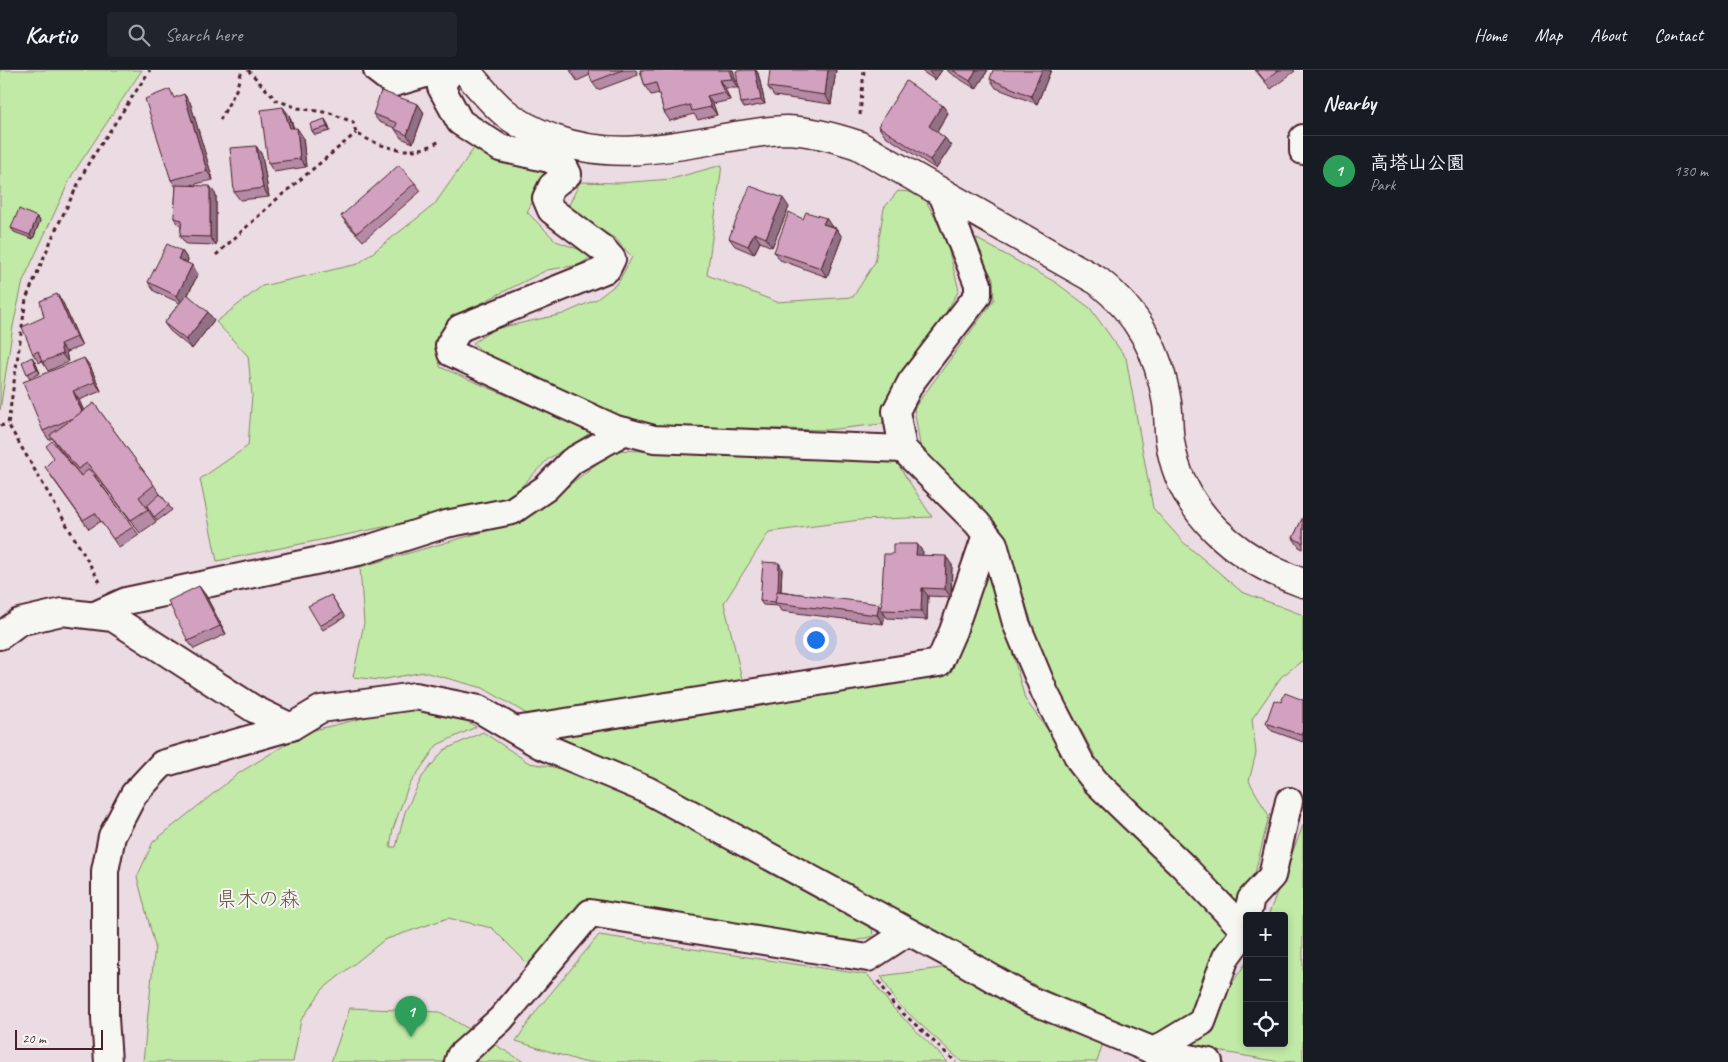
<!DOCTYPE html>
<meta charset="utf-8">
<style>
:root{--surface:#171b24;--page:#20242c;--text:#f1f3f6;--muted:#9ea1a6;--line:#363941;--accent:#1f6fb2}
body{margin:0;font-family:Caveat,"Klee One",sans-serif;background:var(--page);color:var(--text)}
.controls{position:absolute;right:15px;bottom:15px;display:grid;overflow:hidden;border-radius:5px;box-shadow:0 2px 8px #0003}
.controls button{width:45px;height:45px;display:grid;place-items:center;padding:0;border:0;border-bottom:1px solid var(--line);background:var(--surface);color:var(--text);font:25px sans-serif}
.scale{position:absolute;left:15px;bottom:12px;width:88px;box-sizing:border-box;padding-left:5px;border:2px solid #4a1f2b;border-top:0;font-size:14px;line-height:18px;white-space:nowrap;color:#4a1f2b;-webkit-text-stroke:4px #f6f6f2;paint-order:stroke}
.you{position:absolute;left:815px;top:569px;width:18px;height:18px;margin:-12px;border:4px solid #fff;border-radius:50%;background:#1a73e8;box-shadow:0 0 0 8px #1a73e833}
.badge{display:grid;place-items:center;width:32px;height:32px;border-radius:50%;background:var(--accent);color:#fff;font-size:16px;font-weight:700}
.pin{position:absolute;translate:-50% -41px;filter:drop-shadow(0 1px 2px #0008)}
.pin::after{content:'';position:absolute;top:26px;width:18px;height:15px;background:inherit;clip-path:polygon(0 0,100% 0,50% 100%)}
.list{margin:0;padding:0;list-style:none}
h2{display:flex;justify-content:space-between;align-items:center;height:65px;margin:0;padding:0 20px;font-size:21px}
h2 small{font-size:16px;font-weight:400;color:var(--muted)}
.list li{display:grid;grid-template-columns:32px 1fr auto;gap:15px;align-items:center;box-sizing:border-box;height:70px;padding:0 20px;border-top:1px solid var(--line)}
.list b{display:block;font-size:19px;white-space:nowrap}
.list p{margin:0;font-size:16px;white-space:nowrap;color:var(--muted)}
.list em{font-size:16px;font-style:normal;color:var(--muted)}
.icon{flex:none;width:28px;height:28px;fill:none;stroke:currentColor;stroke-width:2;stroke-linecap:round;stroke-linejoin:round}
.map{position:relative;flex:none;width:1303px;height:992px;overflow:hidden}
header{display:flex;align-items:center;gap:30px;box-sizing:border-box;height:70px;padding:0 25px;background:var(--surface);border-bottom:1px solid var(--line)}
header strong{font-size:24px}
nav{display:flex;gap:28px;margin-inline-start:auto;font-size:18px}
.search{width:350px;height:45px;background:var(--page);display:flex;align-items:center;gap:12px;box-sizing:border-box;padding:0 18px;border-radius:5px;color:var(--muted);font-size:19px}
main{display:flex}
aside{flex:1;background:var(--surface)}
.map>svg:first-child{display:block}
.green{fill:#c1eaa6;stroke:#868468}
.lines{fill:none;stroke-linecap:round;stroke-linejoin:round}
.minor-casing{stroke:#4a1f2b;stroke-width:30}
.tertiary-casing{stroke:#4a1f2b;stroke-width:31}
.path{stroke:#4a1f2b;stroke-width:3;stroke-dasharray:4 4;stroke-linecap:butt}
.minor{stroke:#f6f6f2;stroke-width:26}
.tertiary{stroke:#f6f6f2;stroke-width:28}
.wall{fill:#b48aa4;stroke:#4a1f2b}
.shaded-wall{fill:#927186;stroke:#4a1f2b}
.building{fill:#d1a1bf;stroke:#4a1f2b}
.labels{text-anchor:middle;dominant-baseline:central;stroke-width:4;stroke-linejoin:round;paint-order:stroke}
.park-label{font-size:21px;fill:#68524a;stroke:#f6f6f2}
</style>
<header>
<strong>Kartio</strong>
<div class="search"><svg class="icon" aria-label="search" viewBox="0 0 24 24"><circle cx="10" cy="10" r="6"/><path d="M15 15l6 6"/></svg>Search here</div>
<nav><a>Home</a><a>Map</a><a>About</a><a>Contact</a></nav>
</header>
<main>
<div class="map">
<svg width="1303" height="992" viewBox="0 0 1303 992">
<rect width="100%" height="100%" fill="#ebdce3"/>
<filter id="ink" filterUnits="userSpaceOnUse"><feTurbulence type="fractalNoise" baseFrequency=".02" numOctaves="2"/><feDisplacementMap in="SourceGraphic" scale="10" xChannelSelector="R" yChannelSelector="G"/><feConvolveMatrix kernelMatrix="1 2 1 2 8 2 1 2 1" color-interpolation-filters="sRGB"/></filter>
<g filter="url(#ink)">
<g class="green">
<polygon points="0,0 142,0 72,105 23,211 13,256 0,340"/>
<polygon points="477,74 549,99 527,142 556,171 594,185 579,195 547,200 467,240 438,267 440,297 592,362 548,389 518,420 492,435 217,491 200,409 248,376 252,325 248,286 216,252 262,216 358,194 434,135"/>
<polygon points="722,95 707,205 777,232 853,227 875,192 884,138 898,121 922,123 945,167 959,220 942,249 898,310 882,354 826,360 651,356 600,338 487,286 473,273 494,259 563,244 597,229 618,213 632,187 616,169 581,148 568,137 580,112 619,113 671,109"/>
<polygon points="970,165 1055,212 1090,238 1126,288 1153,438 1183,472 1242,522 1303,545 1303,590 1281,607 1252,649 1256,683 1249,711 1269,746 1254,807 1239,839 1101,697 1045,594 1005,469 920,375 914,338 994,230 993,209"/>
<polygon points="614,380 895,390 932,447 860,450 769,462 724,533 743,613 554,644 527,644 483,618 424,602 380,610 353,607 364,553 360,497 525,450"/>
<polygon points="988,492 1025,629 1092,720 1236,862 1195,948 1168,970 1103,947 994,896 719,743 644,705 546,661 944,603"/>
<polygon points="409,639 454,643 476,657 437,675 408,717 393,759 390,777 396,777 405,742 422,707 444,680 483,662 529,693 577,701 661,737 871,850 873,866 847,873 585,831 573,841 529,895 492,858 448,848 384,870 323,919 301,950 293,992 143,992 155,876 137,807 153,772 239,703 306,662 380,644"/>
<polygon points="1303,755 1303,992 1274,991 1184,975 1204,956 1247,891 1247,973 1284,973 1284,846 1268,846"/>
<polygon points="599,865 868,905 893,938 948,992 583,992 516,971 537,940"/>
<path d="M 949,897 C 997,929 1049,951 1103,973 L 1097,992 L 962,992 L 897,933 L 881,906 Z"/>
<polygon points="350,938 440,942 524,992 331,992"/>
</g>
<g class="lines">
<defs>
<g id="minor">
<polyline points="377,0 394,13 432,2"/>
<polyline points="451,0 441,17 460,52 500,78 550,89 565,98 568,104 552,116 546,128 551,140 604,180 612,189 607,199 460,258 449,275 451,283 616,359 654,369 903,379"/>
<polyline points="1303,68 1303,81"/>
<polyline points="942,124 978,214 978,225 911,312 896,341 903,379 977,453 994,474 1016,553 1045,623 1081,693 1095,711 1184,797 1243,859"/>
<polyline points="95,545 126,531 358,482 446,454 512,441 546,418 572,391 625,361"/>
<polyline points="0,566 19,552 62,542 113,548 254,639 291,657"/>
<polyline points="515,660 939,593 953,561 986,465"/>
<polyline points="1154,981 1202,952 1226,887 1242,865 1251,829 1272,806 1289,731"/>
<polyline points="108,992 105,948 105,801 112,766 134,724 162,694 291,657 321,639 415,626 479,639 540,675 647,720 957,888 1030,930 1154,981 1209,992"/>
<polyline points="458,992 460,986 501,949 590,843 868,888 908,862"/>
</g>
<g id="tertiary">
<path d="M 465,0 C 477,14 490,30 504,42 C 518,54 537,63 554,69 C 612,91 671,77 730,67 C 749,64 768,60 787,60 C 812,61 834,67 858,75 L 1098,211 C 1139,244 1159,282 1167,333 C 1169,346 1168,359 1170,371 C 1180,443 1238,490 1303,513"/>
<polyline points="1154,981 1170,992"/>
</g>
</defs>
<use href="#minor" class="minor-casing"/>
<use href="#tertiary" class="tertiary-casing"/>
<g class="path">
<path d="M 248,0 L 276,30 L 298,38 L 330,43 L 353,52 L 356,63 C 382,78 414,89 441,70"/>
<polyline points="860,45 864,0"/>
<polyline points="220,50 236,20 242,0"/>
<polyline points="216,185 277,129 356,63"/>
<polyline points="0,356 8,354"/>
<polyline points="100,512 8,354 26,229 56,159 88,94 150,0"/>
<polyline points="879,911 893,934 956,992"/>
</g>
<use href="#minor" class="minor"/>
<use href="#tertiary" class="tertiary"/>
</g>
<g class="wall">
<polygon points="570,0 636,0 638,5 598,20 592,12 590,5 577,11"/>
<polygon points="640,0 733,0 738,18 725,18 730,30 713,34 717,45 698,50 694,44 670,51 664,42 659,23 651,25 645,16"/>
<polygon points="745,0 756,0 758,3 765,34 744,38 741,33"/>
<polygon points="836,0 831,34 774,26 768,17"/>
<polygon points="920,0 942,0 935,10"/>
<polygon points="947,0 988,0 976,19 950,3"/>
<polygon points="1051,0 1037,34 996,18 990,9"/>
<polygon points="1255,0 1294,0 1295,1 1271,19"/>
<polygon points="176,27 190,32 213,110 191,115 216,125 216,175 186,174 180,166 181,157 174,148 176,117 171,110"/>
<polygon points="418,34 424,43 413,73 401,68 395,59 395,58 379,52 373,44"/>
<polygon points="942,35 948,43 937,62 945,68 951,76 936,99 884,65 878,56"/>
<polygon points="289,45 294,58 303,67 306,97 274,102 268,93"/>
<polygon points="328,54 330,61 315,65 312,61"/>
<polygon points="256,76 262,85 269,127 240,130 234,122"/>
<polygon points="415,113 421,121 363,171 347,154 341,146"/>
<polygon points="789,137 772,177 760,172 754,184 735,176 729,168"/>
<polygon points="37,147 40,151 33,169 14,162 11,158"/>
<polygon points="803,149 836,158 842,167 827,207 780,190 774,182"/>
<polygon points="182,181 188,190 187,193 198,204 188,225 214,250 192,279 170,261 164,253 180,233 154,221 148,212"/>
<polygon points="63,233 82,276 66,282 68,292 48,301 42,291 39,293 33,284 44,247"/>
<polygon points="32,287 35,292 40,303 30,308 27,304"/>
<polygon points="90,296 101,321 79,330 84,341 94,333 172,440 157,451 149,439 148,440 156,452 140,463 96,405 95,406 139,465 119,478 101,451 89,459 51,406 81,406 59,378 52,368 49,370 43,361"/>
<polygon points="1303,447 1303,479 1299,477 1293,468"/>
<polygon points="917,474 923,482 922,485 952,495 951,527 928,526 927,550 887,548 885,545 883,554 781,541 778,536 763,535 760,531 782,498 781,521 881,537 893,484"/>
<polygon points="205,524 226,564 194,579 188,571"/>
<polygon points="331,525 345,547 323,560 320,556"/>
<polygon points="1303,630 1303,672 1272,661 1266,653 1281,632"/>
</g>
<g class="shaded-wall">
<polygon points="729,0 733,0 738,18 732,9"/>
<polygon points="755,0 758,3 765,34 761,30"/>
<polygon points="828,0 836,0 831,34 825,25"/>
<polygon points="930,0 942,0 935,10 929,1"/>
<polygon points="976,0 988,0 976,19 970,11"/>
<polygon points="1042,0 1051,0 1037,34 1031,26"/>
<polygon points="719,10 725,18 730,30 724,22"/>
<polygon points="184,24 190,32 213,110 207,101"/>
<polygon points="707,26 713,34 717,45 711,37"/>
<polygon points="418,34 424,43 413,73 407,65"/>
<polygon points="942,35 948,43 935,65 929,56"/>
<polygon points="283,37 289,45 296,67 290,58"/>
<polygon points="325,49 328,54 330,61 327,57"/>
<polygon points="297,58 303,67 306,97 300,89"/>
<polygon points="945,68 951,76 936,99 930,90"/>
<polygon points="256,76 262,85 269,127 263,118"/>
<polygon points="210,116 216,125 216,175 210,167"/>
<polygon points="783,128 789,137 772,177 766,168"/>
<polygon points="37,147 40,151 33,169 30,165"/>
<polygon points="826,148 832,157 823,154"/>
<polygon points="836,158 842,167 827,207 821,198"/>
<polygon points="754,163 760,172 754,184 748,176"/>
<polygon points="182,181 188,190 184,197 178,189"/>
<polygon points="192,195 198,204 183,234 177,226"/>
<polygon points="57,224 63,233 82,276 76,267"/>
<polygon points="208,242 214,250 192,279 186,270"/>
<polygon points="60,274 66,282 68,292 62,284"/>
<polygon points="32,287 35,292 40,303 37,299"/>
<polygon points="84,288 90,296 101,321 95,312"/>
<polygon points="73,321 79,330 89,352 83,343"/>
<polygon points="917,474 923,482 922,494 916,485"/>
<polygon points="946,486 952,495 951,527 945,519"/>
<polygon points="779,493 782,498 780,533 777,532"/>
<polygon points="199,516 205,524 226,564 220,556"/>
<polygon points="922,518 928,526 927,550 921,541"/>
<polygon points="879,534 883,540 881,540 885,545 883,554 877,545"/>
</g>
<g class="building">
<polygon points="588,0 623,0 592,12"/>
<polygon points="640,0 729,0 732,9 719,10 724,22 707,26 711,37 692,41 690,35 664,42 656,13 645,16"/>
<polygon points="745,0 755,0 761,30 741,33 736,1"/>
<polygon points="770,0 828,0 825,25 768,17"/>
<polygon points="952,0 976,0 970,11"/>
<polygon points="993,0 1042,0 1031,26 990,9"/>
<polygon points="1256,0 1279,0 1265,11"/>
<polygon points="906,11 942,35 929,56 945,68 930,90 878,56"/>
<polygon points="170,19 174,28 184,24 207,101 171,110 145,29"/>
<polygon points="381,21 418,34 407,65 395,59 397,53 373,44"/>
<polygon points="283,37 290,58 297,58 300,89 268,93 261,40"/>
<polygon points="325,49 327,57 312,61 310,54"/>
<polygon points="256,76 263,118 234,122 230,78"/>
<polygon points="399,95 415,113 357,163 341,146"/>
<polygon points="176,115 210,116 210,167 180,166 182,150 174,148"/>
<polygon points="750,116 783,128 766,168 754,163 748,176 729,168"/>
<polygon points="19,139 37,147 30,165 11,158"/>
<polygon points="789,142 803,149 806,142 826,148 823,154 836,158 821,198 774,182"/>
<polygon points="167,174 182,181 178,189 192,195 177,226 148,212"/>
<polygon points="57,224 76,267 60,274 62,284 42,292 38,281 33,284 22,257 44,247 40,231"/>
<polygon points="187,224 208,242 186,270 164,253"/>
<polygon points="32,287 37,299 27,304 22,292"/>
<polygon points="84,288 95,312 73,321 82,342 77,346 43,361 23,312"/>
<polygon points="94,333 154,415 139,427 148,439 131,450 87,393 78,399 50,365"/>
<polygon points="52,371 81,406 89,399 133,457 113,469 95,443 83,450 45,397 54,388 46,376"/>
<polygon points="160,424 169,435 154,447 147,436"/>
<polygon points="1303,447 1303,473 1293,468"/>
<polygon points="893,474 917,474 916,485 946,486 945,519 922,518 921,541 881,540 884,484 893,484"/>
<polygon points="763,492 779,493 778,521 776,532 760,531"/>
<polygon points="199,516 220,556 188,571 168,531"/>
<polygon points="777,521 879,534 877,545 775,533"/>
<polygon points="331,525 342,543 320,556 308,536"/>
<polygon points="1285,623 1303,630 1303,659 1301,665 1266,653 1274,630 1281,632"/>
</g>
</g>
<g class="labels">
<g class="park-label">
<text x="258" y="829">県木の森</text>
</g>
</g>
</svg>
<div class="controls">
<button>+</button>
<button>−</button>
<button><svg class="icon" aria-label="locate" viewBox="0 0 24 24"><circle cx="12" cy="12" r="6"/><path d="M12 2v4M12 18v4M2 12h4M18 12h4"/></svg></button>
</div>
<div class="scale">20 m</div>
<div class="you"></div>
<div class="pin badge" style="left:411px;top:967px;background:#2e9e5b">1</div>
</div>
<aside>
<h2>Nearby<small></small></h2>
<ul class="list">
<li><span class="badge" style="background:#2e9e5b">1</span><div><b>高塔山公園</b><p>Park</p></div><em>130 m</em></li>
</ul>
</aside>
</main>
